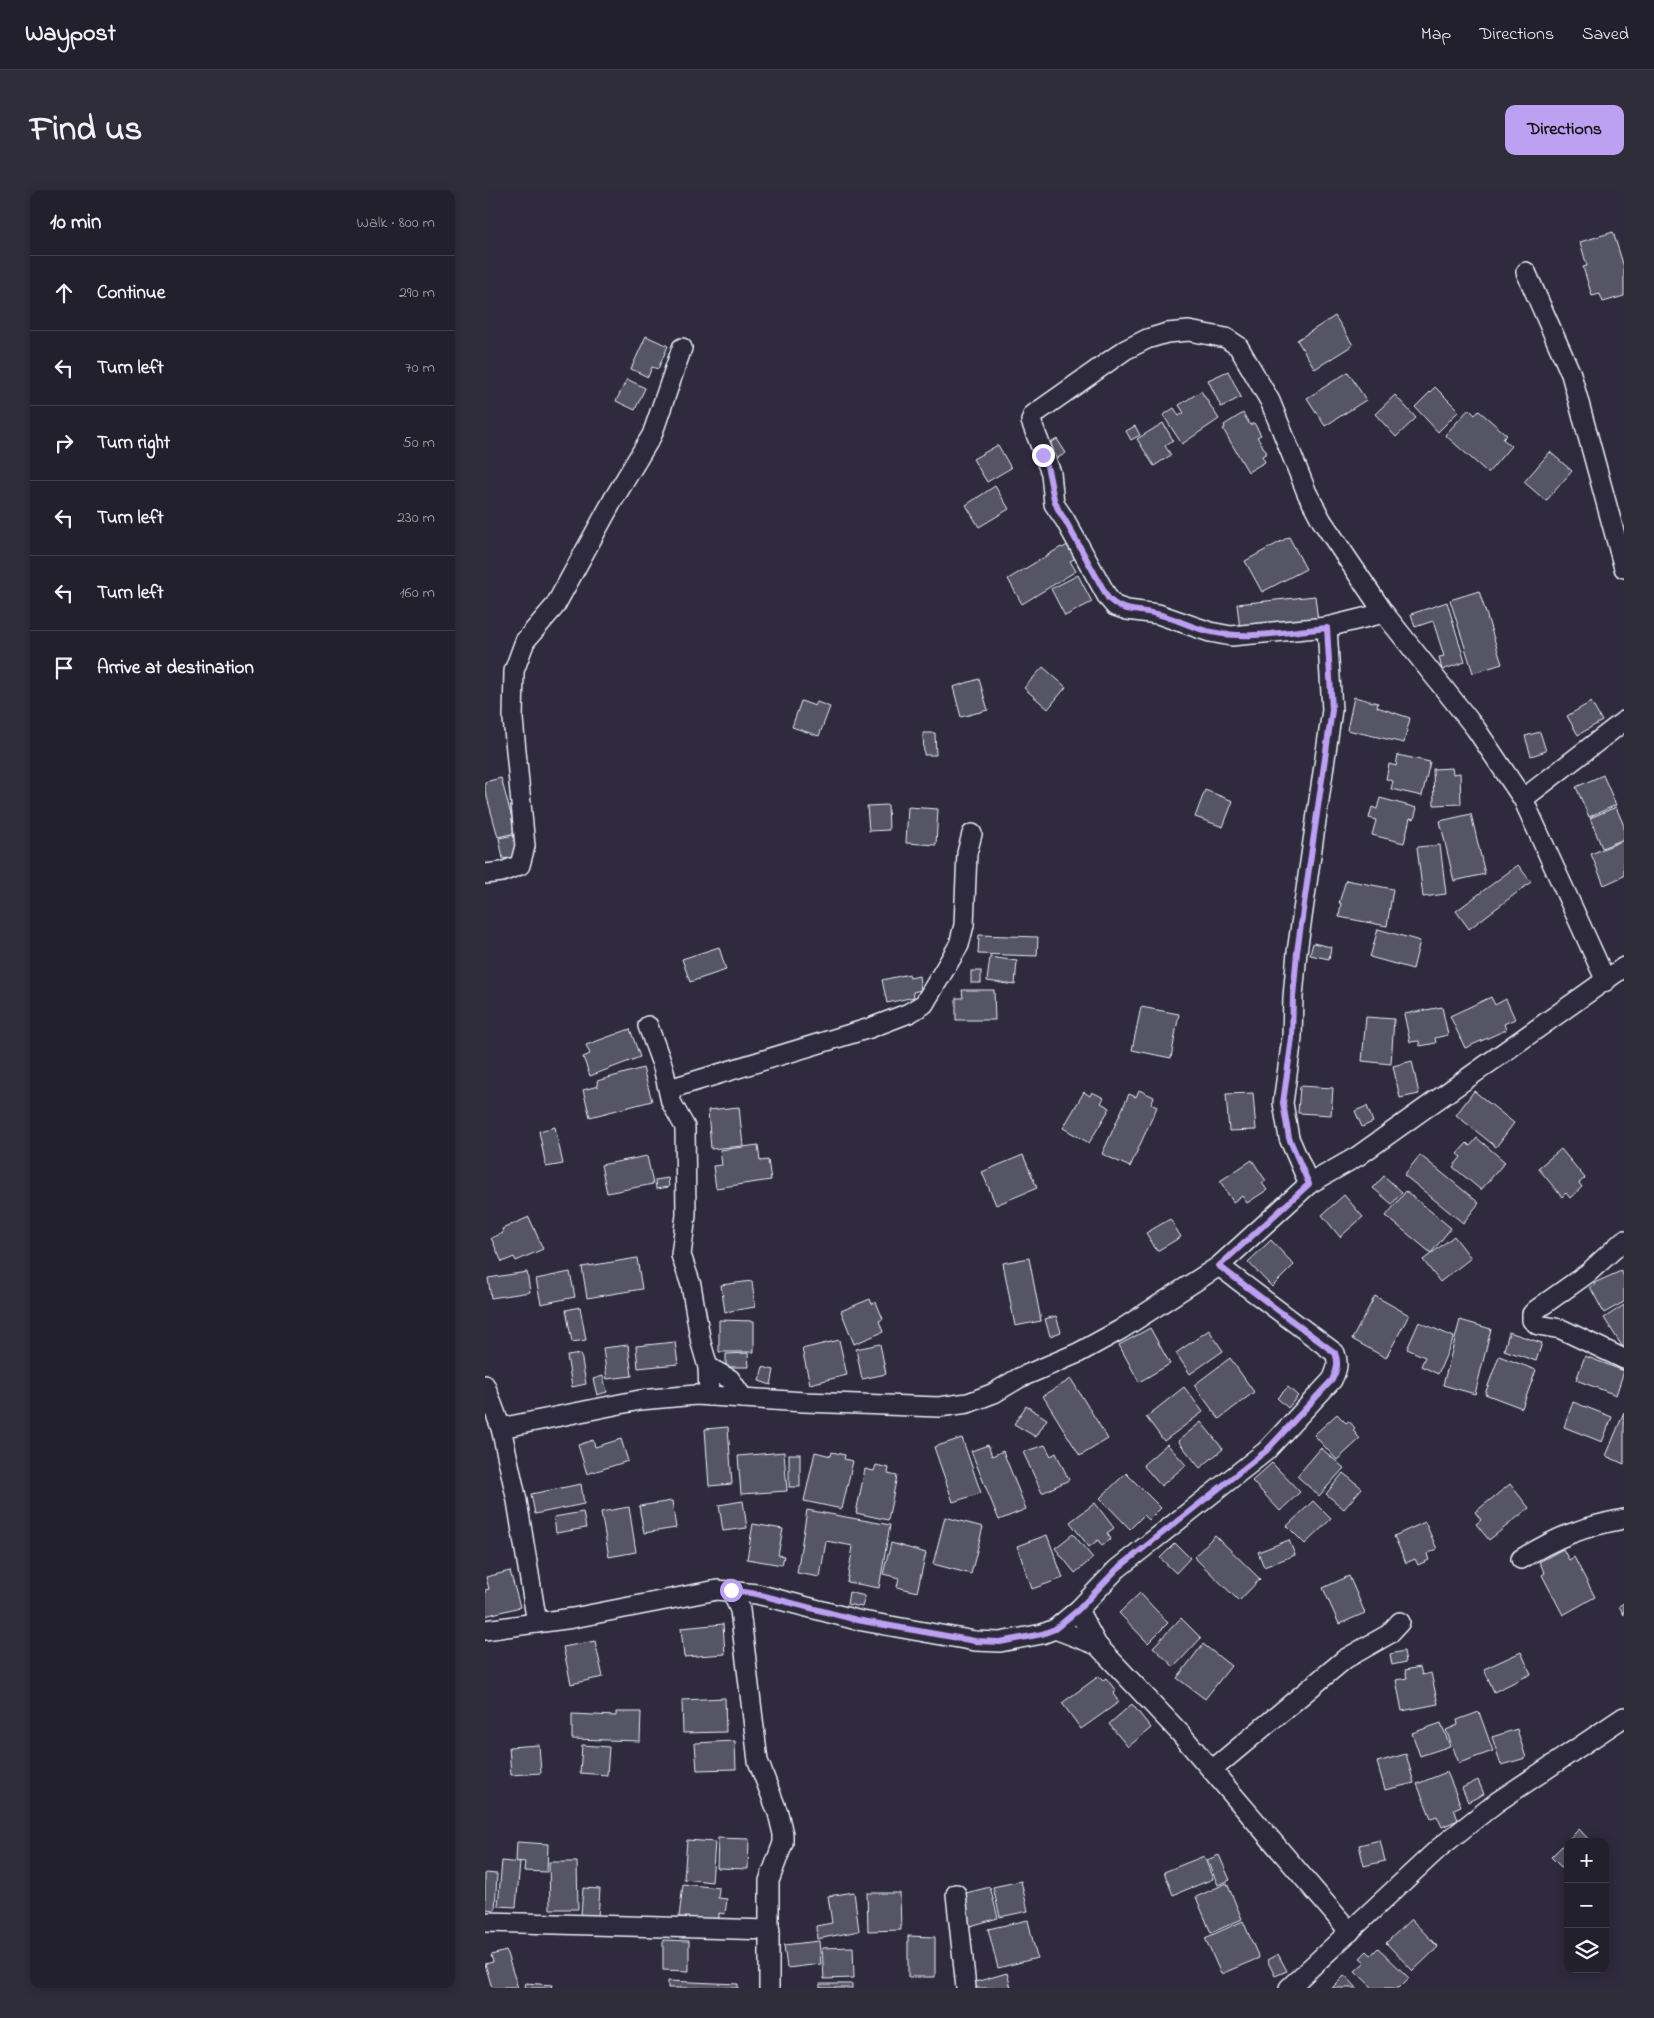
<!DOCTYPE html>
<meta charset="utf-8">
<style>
:root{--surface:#23202e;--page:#2f2d3a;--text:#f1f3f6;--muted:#a3a3aa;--line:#403e4a;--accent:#bca0f2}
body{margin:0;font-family:"Indie Flower",sans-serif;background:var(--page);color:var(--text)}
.controls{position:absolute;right:15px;bottom:15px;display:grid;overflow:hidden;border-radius:10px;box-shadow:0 2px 12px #0003}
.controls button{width:45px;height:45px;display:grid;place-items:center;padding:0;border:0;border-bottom:1px solid var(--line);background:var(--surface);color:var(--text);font:25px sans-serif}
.stop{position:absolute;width:15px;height:15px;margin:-11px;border:4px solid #bca0f2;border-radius:50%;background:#fff}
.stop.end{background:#bca0f2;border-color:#fff;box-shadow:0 1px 5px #0008}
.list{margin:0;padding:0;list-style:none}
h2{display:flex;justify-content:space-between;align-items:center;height:65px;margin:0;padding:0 20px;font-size:21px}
h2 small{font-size:16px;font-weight:400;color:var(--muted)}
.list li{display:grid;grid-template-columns:32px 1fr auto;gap:15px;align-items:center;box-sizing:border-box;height:75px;padding:0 20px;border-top:1px solid var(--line)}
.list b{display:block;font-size:19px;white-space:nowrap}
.list em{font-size:16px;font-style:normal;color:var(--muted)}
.icon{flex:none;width:28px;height:28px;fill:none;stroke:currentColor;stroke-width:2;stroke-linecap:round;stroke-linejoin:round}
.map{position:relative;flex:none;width:1139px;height:1798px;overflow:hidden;border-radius:10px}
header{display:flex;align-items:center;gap:30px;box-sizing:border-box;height:70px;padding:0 25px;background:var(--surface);border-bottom:1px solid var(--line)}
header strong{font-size:24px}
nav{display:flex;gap:28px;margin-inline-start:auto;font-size:18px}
.intro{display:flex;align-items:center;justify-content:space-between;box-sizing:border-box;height:120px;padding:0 30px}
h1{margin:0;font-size:35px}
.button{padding:12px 22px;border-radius:10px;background:var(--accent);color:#111;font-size:18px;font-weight:700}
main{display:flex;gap:30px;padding:0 30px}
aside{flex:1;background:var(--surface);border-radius:10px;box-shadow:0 2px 12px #0003}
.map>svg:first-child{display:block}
.building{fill:#575565;stroke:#e8f1f8}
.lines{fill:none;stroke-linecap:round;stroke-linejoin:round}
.minor-casing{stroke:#e8f1f8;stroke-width:22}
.minor{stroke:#2f2a3d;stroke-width:19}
.route{stroke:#bca0f2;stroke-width:6}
</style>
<header>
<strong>Waypost</strong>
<nav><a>Map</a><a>Directions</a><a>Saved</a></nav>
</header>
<div class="intro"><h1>Find us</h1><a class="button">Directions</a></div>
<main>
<aside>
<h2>10 min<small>Walk · 800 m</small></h2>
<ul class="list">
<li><svg class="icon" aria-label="ahead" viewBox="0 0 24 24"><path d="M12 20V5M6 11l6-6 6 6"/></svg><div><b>Continue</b></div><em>290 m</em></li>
<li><svg class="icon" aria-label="left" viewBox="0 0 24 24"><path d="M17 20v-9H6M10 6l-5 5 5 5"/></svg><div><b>Turn left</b></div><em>70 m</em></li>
<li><svg class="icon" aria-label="right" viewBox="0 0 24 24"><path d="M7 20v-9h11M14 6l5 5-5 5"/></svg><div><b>Turn right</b></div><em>50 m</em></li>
<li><svg class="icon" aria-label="left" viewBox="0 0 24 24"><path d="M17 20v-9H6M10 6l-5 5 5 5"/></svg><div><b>Turn left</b></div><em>230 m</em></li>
<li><svg class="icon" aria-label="left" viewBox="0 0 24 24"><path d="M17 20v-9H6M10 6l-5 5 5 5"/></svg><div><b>Turn left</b></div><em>160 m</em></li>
<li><svg class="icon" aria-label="arrive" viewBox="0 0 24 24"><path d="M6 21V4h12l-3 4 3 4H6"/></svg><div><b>Arrive at destination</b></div></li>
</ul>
</aside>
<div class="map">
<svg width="1139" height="1798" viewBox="0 0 1139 1798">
<rect width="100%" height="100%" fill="#2f2a3d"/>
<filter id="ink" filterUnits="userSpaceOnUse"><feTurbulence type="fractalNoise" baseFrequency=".02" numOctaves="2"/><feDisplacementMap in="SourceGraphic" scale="10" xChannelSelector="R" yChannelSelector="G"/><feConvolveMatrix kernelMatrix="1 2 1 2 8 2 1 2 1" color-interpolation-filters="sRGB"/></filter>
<g filter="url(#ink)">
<g class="building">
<polygon points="1128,42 1139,77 1139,106 1118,112 1115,104 1107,106 1098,77 1102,76 1095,52"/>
<polygon points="850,126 868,155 830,179 812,150"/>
<polygon points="161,146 183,156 173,179 167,177 163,187 146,179"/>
<polygon points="743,181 756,207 736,217 723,190"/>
<polygon points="863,182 881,210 840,236 822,208"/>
<polygon points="142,189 160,198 150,220 131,211"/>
<polygon points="950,197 974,221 953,242 930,217"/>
<polygon points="716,201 734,229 697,254 678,225 689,218 694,226 699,223 694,215"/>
<polygon points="910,205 931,228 911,247 890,224"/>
<polygon points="984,219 990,225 994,221 1022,245 1018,249 1026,256 1003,283 960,245"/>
<polygon points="758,223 765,235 769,233 776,245 772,247 782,263 777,266 780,272 763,282 738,239 740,238 739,235"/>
<polygon points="678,233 688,250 680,256 686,265 669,276 652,249"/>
<polygon points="650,236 655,245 646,250 641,241"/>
<polygon points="572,249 581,263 566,272 557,258"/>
<polygon points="513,255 526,278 502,292 488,269"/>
<polygon points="1065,262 1087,281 1061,311 1039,292"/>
<polygon points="510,296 524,319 494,337 481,315"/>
<polygon points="804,347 821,379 777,402 760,371"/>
<polygon points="583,355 591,368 585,371 591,381 537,414 523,389 576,357 577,358"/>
<polygon points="593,385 607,412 580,426 566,399"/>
<polygon points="994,401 1017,474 988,483 965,410"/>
<polygon points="830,406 833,432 755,440 752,414"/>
<polygon points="962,412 980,472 957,480 954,467 959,466 948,431 930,437 926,424"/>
<polygon points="558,477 581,497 563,519 539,498"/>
<polygon points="494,489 503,520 476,527 468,497"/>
<polygon points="869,507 893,513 892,517 925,528 919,553 862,540"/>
<polygon points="316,511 330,516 332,512 345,517 334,546 307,537"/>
<polygon points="1106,512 1117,531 1093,545 1082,526"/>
<polygon points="1055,542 1061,561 1046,566 1040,546"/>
<polygon points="438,543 450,543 451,565 439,565"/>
<polygon points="913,565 945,572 937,606 906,599 908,591 901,589 904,574 911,576"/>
<polygon points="967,578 968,584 975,583 976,614 949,615 948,579"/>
<polygon points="1118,585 1131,615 1104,627 1091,597"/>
<polygon points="16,588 31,643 13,647 0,600 0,592"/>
<polygon points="720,600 748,611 738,637 710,627"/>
<polygon points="895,608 932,618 929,629 925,628 919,653 887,645 891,630 884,628 887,617 892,619"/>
<polygon points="403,615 404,640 384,641 382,616"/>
<polygon points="423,617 453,619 451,655 421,653"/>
<polygon points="1131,617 1139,636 1139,649 1117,658 1105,628"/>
<polygon points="986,624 1000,684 969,691 955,631"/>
<polygon points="29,645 34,666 18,669 14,648"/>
<polygon points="1139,650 1139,686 1119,695 1106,664"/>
<polygon points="955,655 961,704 938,707 932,657"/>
<polygon points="1033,675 1046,692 984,739 971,721"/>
<polygon points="861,690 908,699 902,736 854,727 856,713 854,713"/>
<polygon points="893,739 935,751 928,779 885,767"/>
<polygon points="494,745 553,747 552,766 493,764"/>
<polygon points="828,753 846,757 844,769 825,765"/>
<polygon points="234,757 241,780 205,792 197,769"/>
<polygon points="505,767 532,771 530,795 502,791"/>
<rect x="486" y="781" width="10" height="12"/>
<polygon points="424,784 425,788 434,786 436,800 428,802 429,807 402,813 397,790"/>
<polygon points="477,800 509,800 510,830 471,830 471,808 478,808"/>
<polygon points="1006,807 1010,815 1021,809 1030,829 1019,834 1021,840 980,858 965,826"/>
<polygon points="656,817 694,824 686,868 647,860"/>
<polygon points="957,817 963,845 950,848 951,853 935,856 934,851 925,852 919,824"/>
<polygon points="881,827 909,829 906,874 877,871"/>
<polygon points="145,839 155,867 105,886 98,867 105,864 101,855"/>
<polygon points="927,871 934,904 915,908 908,876"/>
<polygon points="158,878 167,911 105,927 98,900 113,896 112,891"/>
<polygon points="815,896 848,898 846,925 813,923"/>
<polygon points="654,900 669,907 666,914 672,917 645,977 617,964 644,904 651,907"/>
<polygon points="989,901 1029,933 1011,957 971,925"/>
<polygon points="599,902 605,906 607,902 619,908 616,913 625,918 604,953 578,938"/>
<polygon points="768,903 771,940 744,941 741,904"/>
<polygon points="882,916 888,932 877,937 870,921"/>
<polygon points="254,917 258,956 226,959 223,920"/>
<polygon points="70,937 78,974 61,977 54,941"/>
<polygon points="992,948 1020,972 996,1000 968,977 976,967 972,964 982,953 985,956"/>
<polygon points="273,955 275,971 283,970 286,990 231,998 228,976 237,975 235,960"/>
<polygon points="1076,959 1100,988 1094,993 1097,997 1085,1008 1081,1003 1077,1007 1053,978"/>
<polygon points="538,965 552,998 511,1015 497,982"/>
<polygon points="935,965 994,1013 978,1033 919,985"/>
<polygon points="162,966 168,994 122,1003 116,975"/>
<polygon points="767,970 781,991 777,993 782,1000 762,1013 757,1006 748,1012 735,991"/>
<polygon points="899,986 917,1002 907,1014 888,998"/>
<polygon points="183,988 184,997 171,999 170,990"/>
<polygon points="921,1001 966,1038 946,1063 901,1026"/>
<polygon points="859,1005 878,1027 855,1047 837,1025"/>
<polygon points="44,1027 58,1059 31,1071 29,1067 17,1072 6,1048 18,1043 17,1039"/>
<polygon points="685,1029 696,1047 672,1061 661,1043"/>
<polygon points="969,1046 986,1068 955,1092 938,1070"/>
<polygon points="786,1050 809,1075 787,1097 763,1072"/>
<polygon points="152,1068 157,1099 102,1108 97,1077"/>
<polygon points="544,1068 556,1131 530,1136 518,1073"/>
<polygon points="1136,1081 1139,1087 1139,1112 1119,1123 1105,1097 1110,1095 1109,1093"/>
<polygon points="42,1082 45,1102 6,1108 3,1088"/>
<polygon points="85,1082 90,1107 56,1114 51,1089"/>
<polygon points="267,1091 270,1117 240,1122 236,1095"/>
<polygon points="890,1106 924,1125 901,1168 867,1149"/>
<polygon points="385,1109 387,1114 391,1112 398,1129 394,1131 398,1142 369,1154 356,1121"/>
<polygon points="1139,1115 1139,1159 1119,1128"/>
<polygon points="95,1117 101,1150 87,1152 81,1120"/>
<polygon points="571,1126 576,1142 565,1146 560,1129"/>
<polygon points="234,1130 269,1131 269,1162 234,1162"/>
<polygon points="975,1130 1006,1139 990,1204 958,1195"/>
<polygon points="934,1132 969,1147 953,1184 936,1176 940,1167 922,1159"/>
<polygon points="665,1138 685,1174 654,1192 634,1155"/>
<polygon points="724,1140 738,1161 705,1184 691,1163"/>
<polygon points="1024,1142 1057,1153 1051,1171 1019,1160"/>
<polygon points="354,1150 362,1185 325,1194 317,1159"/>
<polygon points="190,1152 193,1174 153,1178 151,1156"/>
<polygon points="395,1154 401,1184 377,1189 371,1159"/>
<polygon points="143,1155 147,1186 122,1189 118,1158"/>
<polygon points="263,1163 264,1177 241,1177 241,1164"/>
<polygon points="96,1164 101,1194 87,1197 82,1166"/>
<polygon points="1014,1166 1051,1180 1037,1218 1000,1204"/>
<polygon points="1100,1166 1139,1181 1131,1205 1091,1190"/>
<polygon points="745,1168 769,1202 734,1229 709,1195"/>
<polygon points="278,1177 289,1180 286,1195 274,1191"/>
<polygon points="118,1186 122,1202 112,1205 108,1189"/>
<polygon points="586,1189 623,1249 595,1266 558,1206"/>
<polygon points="699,1197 718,1222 679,1251 661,1227"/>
<polygon points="803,1197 813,1206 803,1218 792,1208"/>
<polygon points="1088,1212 1127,1227 1117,1252 1079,1237"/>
<polygon points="541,1216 562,1229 551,1247 529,1234"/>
<polygon points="1139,1222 1139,1274 1121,1266"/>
<polygon points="852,1224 861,1233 864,1231 870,1238 868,1240 875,1249 852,1270 829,1245"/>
<polygon points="716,1232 738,1259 715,1278 693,1251"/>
<polygon points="243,1237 247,1294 224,1296 220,1239"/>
<polygon points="477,1248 496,1303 468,1312 449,1257"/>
<polygon points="136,1249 143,1271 102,1284 93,1255 108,1250 110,1257"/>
<polygon points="682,1254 701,1275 676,1296 658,1275"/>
<polygon points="503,1255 507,1266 518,1261 541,1319 514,1330 486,1261"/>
<polygon points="560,1255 566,1266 571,1263 584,1290 557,1303 538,1262"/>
<polygon points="836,1258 859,1278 834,1306 812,1286"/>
<polygon points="299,1262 302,1301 256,1304 253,1266"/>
<polygon points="330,1262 346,1266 347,1262 360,1265 359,1269 368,1271 357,1319 319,1311"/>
<rect x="304" y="1264" width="11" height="33"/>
<polygon points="787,1273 815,1302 795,1321 767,1291"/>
<polygon points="391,1275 404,1278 403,1284 412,1286 403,1330 371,1323 380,1279 389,1281"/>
<polygon points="641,1283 676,1318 664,1330 659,1325 645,1339 615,1308"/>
<polygon points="858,1283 877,1298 859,1319 841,1304"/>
<polygon points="96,1294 99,1314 50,1324 46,1304"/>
<polygon points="1025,1294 1044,1318 1004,1350 991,1334 996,1330 990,1322"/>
<polygon points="187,1311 191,1338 159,1343 154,1316"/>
<polygon points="258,1311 262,1338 238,1341 234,1315"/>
<polygon points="828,1311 846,1329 820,1354 802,1336"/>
<polygon points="610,1313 629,1338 622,1343 626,1349 617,1356 613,1350 604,1357 585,1332"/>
<polygon points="144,1317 151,1362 124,1367 116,1322"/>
<polygon points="322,1320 405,1335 394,1398 362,1392 368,1356 341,1351 335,1387 312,1383"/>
<polygon points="98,1322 101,1338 71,1343 69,1327"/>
<polygon points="460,1327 498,1337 486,1384 448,1374"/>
<polygon points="940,1332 952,1359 942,1364 944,1370 933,1375 930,1369 921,1373 909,1346"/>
<polygon points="268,1334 298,1339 293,1365 299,1366 297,1375 262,1369"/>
<polygon points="588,1344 608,1368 590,1383 570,1358"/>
<polygon points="562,1345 578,1388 547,1399 532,1356"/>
<polygon points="730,1345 775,1389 754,1411 709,1367"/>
<polygon points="804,1350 810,1365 779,1377 773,1362"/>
<polygon points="406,1353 441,1363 432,1402 412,1397 414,1388 398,1384"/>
<polygon points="690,1353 705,1368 691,1383 675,1368"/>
<polygon points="1078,1359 1084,1370 1089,1367 1110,1407 1078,1425 1057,1385 1060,1383 1054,1372"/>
<polygon points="25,1381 35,1417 0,1426 0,1400 4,1399 1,1387"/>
<polygon points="864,1386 880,1423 854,1434 838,1398"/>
<polygon points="364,1402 380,1406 377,1417 362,1414"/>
<polygon points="655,1403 683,1433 663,1453 634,1423"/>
<polygon points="1139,1413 1139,1425 1134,1416"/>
<polygon points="696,1428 716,1448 689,1477 668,1457"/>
<polygon points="238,1434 240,1464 199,1467 196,1438"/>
<polygon points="110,1451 118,1487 86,1494 78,1457"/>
<polygon points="718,1454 746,1476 720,1509 692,1488"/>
<polygon points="919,1461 921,1472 907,1475 905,1464"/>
<polygon points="1036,1462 1046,1484 1009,1502 999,1479"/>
<polygon points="935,1477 937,1485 946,1483 953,1514 917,1521 911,1490 922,1488 920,1480"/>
<polygon points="614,1486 618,1490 621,1488 631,1501 628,1504 634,1512 596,1539 577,1513"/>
<polygon points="240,1508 241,1542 198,1543 197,1510"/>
<polygon points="647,1514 666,1538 643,1557 624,1534"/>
<polygon points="131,1522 156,1522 155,1551 87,1549 87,1524 131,1526"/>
<polygon points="994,1522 1008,1561 974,1573 961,1540 973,1535 972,1530"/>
<polygon points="956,1533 965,1556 935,1566 927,1543"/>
<polygon points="1032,1539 1041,1568 1016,1575 1007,1547"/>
<polygon points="250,1551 251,1579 212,1580 210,1553"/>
<polygon points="54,1555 56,1583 26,1585 24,1557"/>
<polygon points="97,1555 124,1557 122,1585 95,1583"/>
<polygon points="921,1564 929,1593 900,1600 892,1572"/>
<polygon points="962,1582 976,1616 969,1619 973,1630 957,1637 952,1626 946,1628 932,1594"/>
<polygon points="993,1590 999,1604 983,1612 977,1598"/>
<polygon points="1094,1639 1106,1652 1083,1652 1083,1684 1066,1667"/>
<polygon points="233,1648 264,1649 263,1679 232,1678"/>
<polygon points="202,1650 230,1652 227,1692 199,1689"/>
<polygon points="895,1650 900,1671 879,1676 874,1655"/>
<polygon points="32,1652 63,1654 62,1682 39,1681 40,1672 31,1671"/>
<polygon points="734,1665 745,1690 733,1695 722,1670"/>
<polygon points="719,1666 728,1689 688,1705 679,1682"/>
<polygon points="17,1671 35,1673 31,1717 13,1716"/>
<polygon points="64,1672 92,1672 93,1719 65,1719"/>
<polygon points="0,1683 12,1684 10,1720 0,1719"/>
<polygon points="536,1691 543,1721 515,1727 508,1697"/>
<polygon points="742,1693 757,1729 726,1743 711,1707"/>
<polygon points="198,1694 234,1698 233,1708 242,1709 240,1724 234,1723 234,1731 194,1727"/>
<polygon points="505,1697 513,1728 482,1737 473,1705"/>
<polygon points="98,1698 115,1699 113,1727 96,1725"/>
<polygon points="369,1702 374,1741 332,1749 331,1736 347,1733 343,1706"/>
<polygon points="382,1703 415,1703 416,1740 383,1741"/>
<polygon points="926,1729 953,1757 928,1781 901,1753"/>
<polygon points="543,1730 552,1768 513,1778 503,1739"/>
<polygon points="758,1731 774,1768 736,1784 720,1748"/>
<polygon points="423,1746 450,1747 450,1787 423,1787"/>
<polygon points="178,1750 204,1751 204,1781 178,1780"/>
<polygon points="334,1751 336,1774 302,1778 299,1755"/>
<polygon points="368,1757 369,1788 339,1789 337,1758"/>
<polygon points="893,1758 924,1788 914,1798 888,1798 870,1781 880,1772 875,1768 882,1761 886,1765"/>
<polygon points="21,1761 33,1798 7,1798 0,1774 8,1772 6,1765"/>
<polygon points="793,1764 802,1781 790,1786 782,1770"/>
<polygon points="522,1783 526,1798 488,1798 487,1793"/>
<polygon points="860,1785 872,1798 847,1798"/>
<polygon points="183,1791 253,1794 253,1798 183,1798"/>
<polygon points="41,1793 67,1795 66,1798 40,1798"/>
<rect x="335" y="1794" width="32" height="4"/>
</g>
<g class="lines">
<defs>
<g id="minor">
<polyline points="1041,82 1086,184 1139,378"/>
<polyline points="899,423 842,437 746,446 725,442 673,424 642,420 630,416 623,408 580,330 569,314 566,283 546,231 548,225 640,160 662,149 682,143 704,141 741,148 753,156 785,211 822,303 837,331 899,423 991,539 1038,609 1121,791"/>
<polyline points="1038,609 1139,531"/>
<polyline points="0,684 17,682 35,675 40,656 28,529 29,481 40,451 70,416 128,310 167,245 197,158"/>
<polyline points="163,836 178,877 186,912 200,937 201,1025 196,1065 206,1095 216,1153 223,1177 224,1206"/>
<polyline points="184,899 385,838 424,823 439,814 474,755 479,735 482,663 487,644"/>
<polyline points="824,994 804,948 798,913 807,848 808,807 812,762 847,520 842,437"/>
<polyline points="1139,1050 1103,1083 1051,1120 1047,1124 1047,1130 1053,1135 1076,1139 1139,1169"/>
<polyline points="223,1177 245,1189 258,1208"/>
<polyline points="0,1195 16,1238 32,1311 52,1433"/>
<polyline points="16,1238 155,1210 211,1205 319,1212 454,1217 483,1213 509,1203 534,1188 593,1163 635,1140 734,1076 824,994 873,966 1139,777"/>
<path d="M 1036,1369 C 1072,1347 1097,1337 1139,1329"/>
<polyline points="246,1400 255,1420 273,1571 293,1623 298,1644 298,1653 284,1691 284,1798"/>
<polyline points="593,1420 612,1455 695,1543 865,1742"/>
<polyline points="570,1439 612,1455"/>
<path d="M 0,1440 L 88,1428 L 232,1400 L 272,1404 L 372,1430 L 490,1451 L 515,1452 L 557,1444 L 570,1439 L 593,1420 L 632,1379 L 781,1261 L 847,1190 C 852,1180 854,1173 850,1163 L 734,1076"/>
<polyline points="727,1580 860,1469 904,1444 915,1432"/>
<polyline points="471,1704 481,1798"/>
<polyline points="0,1732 285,1740"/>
<polyline points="804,1798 954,1658 1012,1612 1139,1527"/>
</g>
</defs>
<use href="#minor" class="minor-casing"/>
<use href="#minor" class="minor"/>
</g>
</g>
<g class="lines" filter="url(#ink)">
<path class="route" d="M 246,1400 L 272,1404 L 372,1430 L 490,1451 L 515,1452 L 557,1444 L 570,1439 L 593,1420 L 632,1379 L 781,1261 L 847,1190 C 852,1180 854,1173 850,1163 L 734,1076 L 824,994 L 804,948 L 798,913 L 807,848 L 808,807 L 812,762 L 847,520 L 842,438 C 805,441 764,450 727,442 C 708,439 691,428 672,424 C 653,419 637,423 623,408 L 580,330 C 563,309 569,289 558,265"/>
</g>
</svg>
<div class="controls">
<button>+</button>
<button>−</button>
<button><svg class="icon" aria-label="layers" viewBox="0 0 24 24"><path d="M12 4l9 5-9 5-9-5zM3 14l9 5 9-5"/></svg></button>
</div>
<div class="stop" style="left:246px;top:1400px"></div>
<div class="stop end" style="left:558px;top:265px"></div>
</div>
</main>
